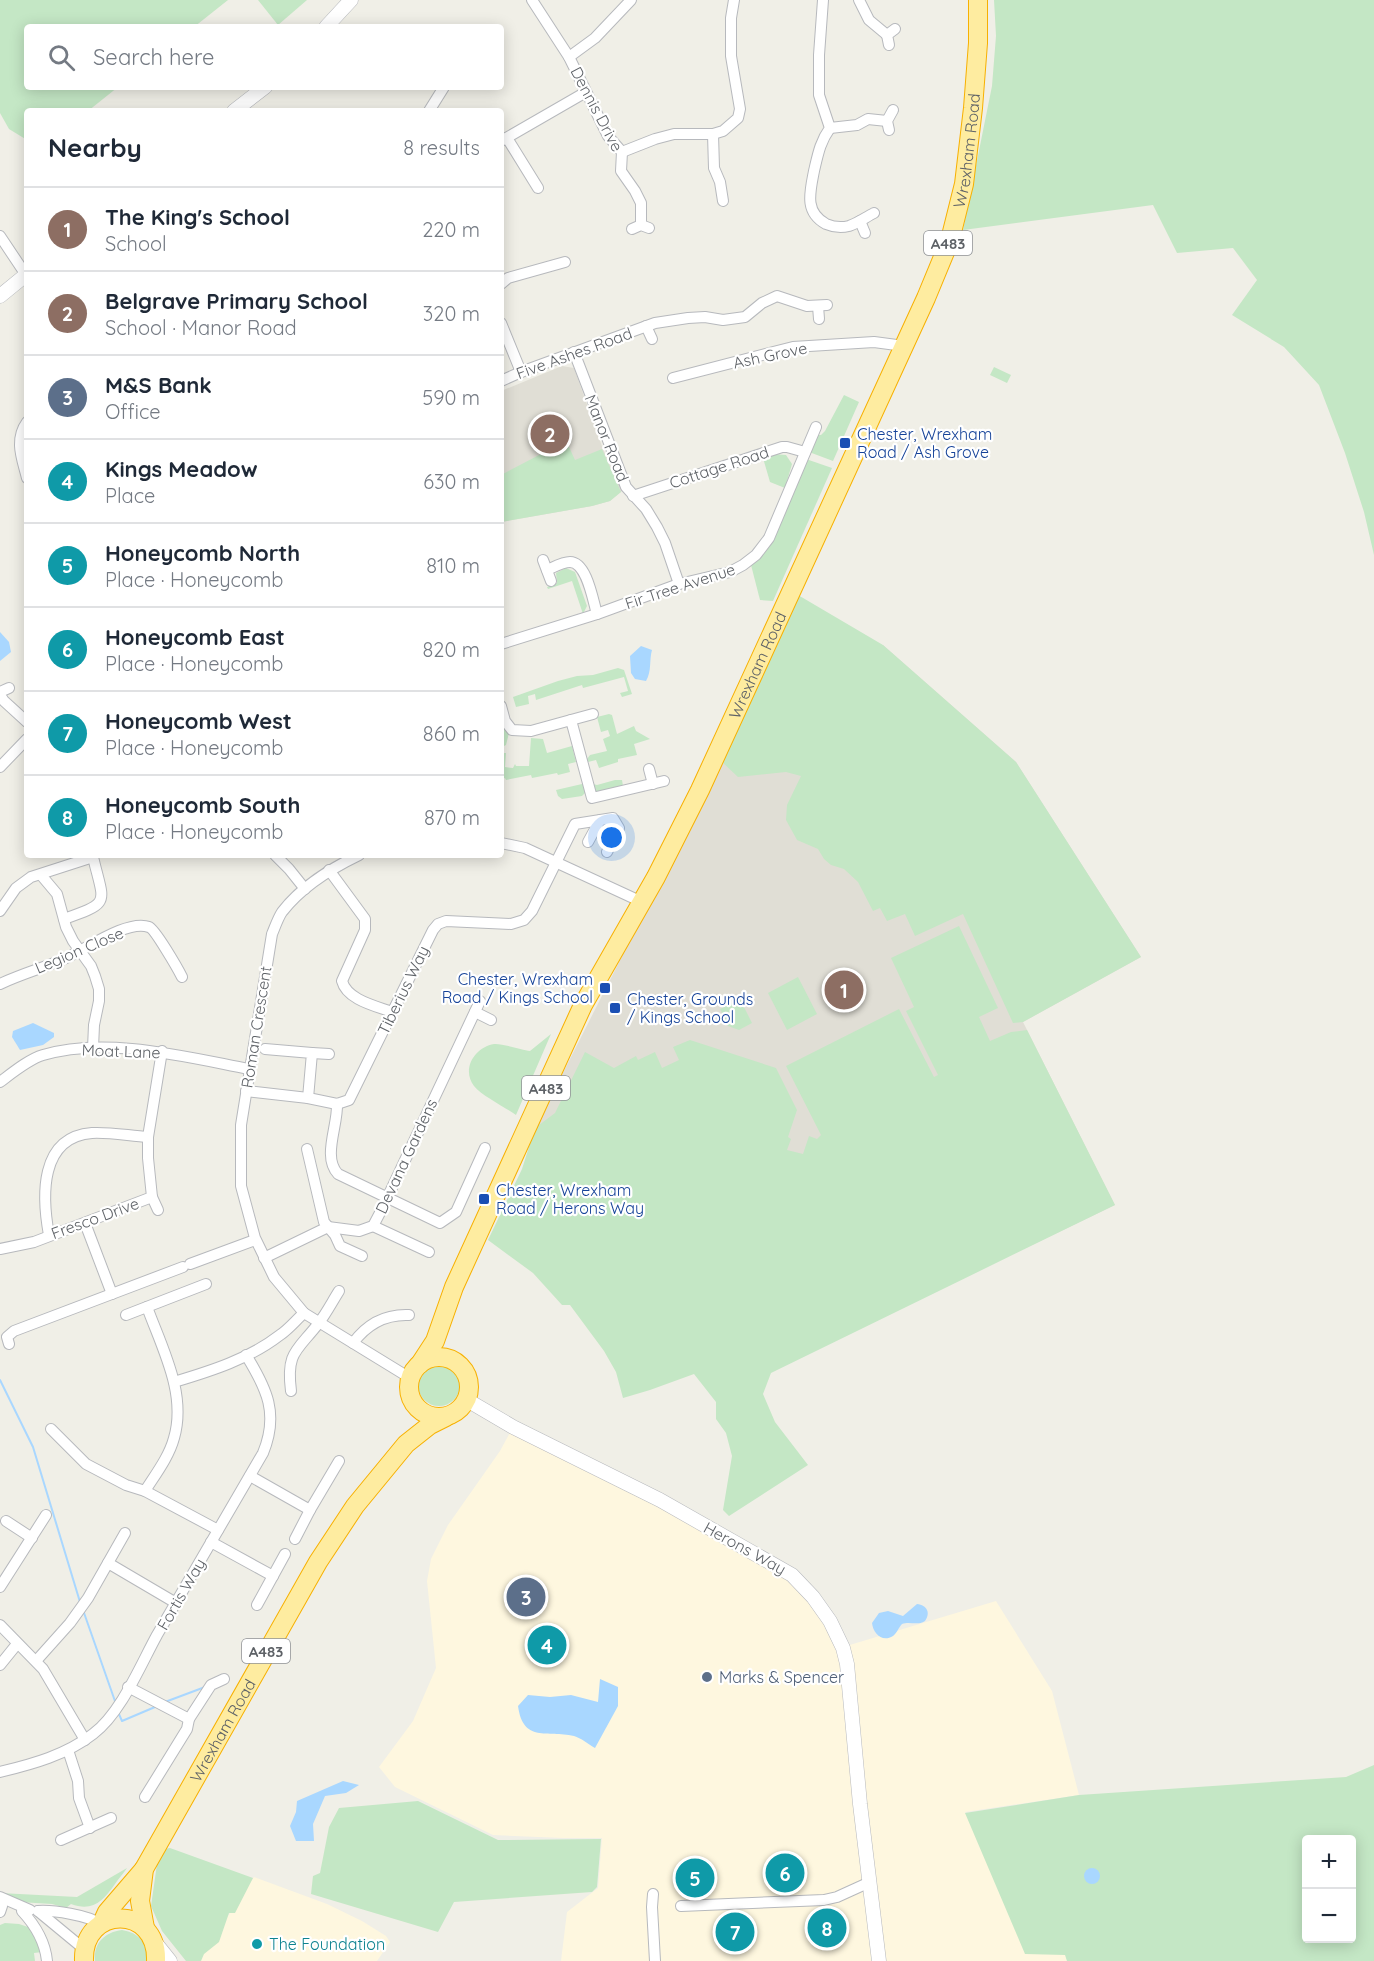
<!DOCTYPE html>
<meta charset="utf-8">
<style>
:root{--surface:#fff;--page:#f6f6f7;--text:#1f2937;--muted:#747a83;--line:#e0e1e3;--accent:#0f766e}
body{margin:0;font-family:Quicksand,sans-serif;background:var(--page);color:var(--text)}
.controls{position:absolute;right:18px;bottom:18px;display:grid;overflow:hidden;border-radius:6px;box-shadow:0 3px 15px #0003}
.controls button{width:54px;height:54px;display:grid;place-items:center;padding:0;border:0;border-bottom:2px solid var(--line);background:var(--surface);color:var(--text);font:30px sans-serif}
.you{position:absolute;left:612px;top:838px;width:21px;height:21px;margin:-15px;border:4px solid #fff;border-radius:50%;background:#1a73e8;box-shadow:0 0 0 9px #1a73e833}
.badge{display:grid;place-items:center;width:39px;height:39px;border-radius:50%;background:var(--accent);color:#fff;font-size:20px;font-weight:700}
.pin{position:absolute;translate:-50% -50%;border:3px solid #fff;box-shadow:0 2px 6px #0006}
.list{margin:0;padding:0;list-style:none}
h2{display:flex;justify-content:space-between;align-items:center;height:78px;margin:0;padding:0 24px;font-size:26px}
h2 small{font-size:20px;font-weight:400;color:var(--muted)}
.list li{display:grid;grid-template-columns:39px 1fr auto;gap:18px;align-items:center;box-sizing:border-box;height:84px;padding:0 24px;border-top:2px solid var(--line)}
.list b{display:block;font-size:22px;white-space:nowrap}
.list p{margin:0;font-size:20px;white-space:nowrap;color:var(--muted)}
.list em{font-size:20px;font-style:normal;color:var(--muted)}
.icon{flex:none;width:33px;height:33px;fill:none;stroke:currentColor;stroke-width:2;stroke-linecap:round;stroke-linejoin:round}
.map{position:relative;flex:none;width:1374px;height:1961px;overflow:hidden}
.search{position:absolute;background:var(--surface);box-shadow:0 3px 15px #0003;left:24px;top:24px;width:480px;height:66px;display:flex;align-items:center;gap:15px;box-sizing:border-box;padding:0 21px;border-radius:6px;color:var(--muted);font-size:22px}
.panel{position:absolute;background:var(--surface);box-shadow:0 3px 15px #0003;left:24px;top:108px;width:480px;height:750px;border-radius:6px}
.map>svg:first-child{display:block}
.commercial{fill:#fef7df}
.education{fill:#e0ded5}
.green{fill:#c4e7c5;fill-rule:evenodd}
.water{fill:#a9d7ff}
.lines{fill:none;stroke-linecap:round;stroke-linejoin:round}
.stream{stroke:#a9d7ff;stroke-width:2}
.minor-casing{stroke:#b7b9bd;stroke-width:12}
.tertiary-casing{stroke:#b7b9bd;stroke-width:15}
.trunk-casing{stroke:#f7b001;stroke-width:20}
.minor{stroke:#fff;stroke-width:10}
.tertiary{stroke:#fff;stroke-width:14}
.trunk{stroke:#feeca0;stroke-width:18}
.transit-dot{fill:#1a4fb4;stroke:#fff;stroke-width:2}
.service-dot{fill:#5c6f8a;stroke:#fff;stroke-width:2}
.culture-dot{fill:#0f9aa8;stroke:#fff;stroke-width:2}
.labels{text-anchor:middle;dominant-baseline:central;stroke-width:4.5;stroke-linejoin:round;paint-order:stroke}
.shield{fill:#fff;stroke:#8e9195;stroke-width:1.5}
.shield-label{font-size:15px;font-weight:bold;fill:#5e6267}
.street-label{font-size:16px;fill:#5e6267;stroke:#fff}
.transit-label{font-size:16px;fill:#164399;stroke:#fff;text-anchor:start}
.service-label{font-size:16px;fill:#4e5e75;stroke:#fff;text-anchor:start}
.culture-label{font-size:16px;fill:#0d838f;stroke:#fff;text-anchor:start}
</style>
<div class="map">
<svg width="1374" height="1961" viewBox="0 0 1374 1961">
<rect width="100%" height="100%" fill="#f0efe7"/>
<g class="commercial">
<polygon points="513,1427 792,1575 843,1647 996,1601 1052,1691 1079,1795 965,1812 1066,1955 1067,1961 561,1961 567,1912 598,1888 602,1838 563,1838 493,1835 395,1787 379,1767 413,1721 436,1668 427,1581 431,1559 448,1525 500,1451"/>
<polygon points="254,1877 327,1904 362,1921 386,1936 390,1942 377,1961 198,1961"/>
</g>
<g class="education">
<polygon points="562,366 574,368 603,449 622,491 610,501 592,506 501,522 501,391"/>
<polygon points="883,645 1016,762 1141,957 1023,1022 1115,1205 944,1287 532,1141 535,1128 721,761"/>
</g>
<g class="green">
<polygon points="0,0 228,0 194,27 27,27 27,87 118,87 88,111 27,111 27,140 9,129 0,113"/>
<polygon points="258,0 307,0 278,25"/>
<polygon points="994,0 1374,0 1374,555 1364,512 1345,453 1319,385 1284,347 1232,315 1257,280 1233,248 1177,253 1153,205 963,230 992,86 996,36"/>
<polygon points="994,367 1011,375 1007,383 990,375"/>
<polygon points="844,395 859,402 833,461 809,452 816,435 821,435 825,431"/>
<polygon points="564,436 575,460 602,449 621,492 610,501 592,506 501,522 501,475 541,454"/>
<polygon points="773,454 786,455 792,464 785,488 770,482 763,458"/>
<polygon points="806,459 832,468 773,601 760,600 751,565"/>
<polygon points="566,568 575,572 587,606 583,614 572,581 548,589 547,587 557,583 556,573"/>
<polygon points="798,595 883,645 1016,762 1141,957 1023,1022 1013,1023 963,914 915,936 905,914 887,921 880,908 873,911 858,882 844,869 831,865 824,859 818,849 797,840 786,820 787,805 801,776 786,772 738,777 721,761"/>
<polygon points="618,668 624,670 632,694 622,697 620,693 628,691 624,677 583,688 582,685 536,700 535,694 528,696 529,704 516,707 513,697 558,681 577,676 593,675"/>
<polygon points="609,714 612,715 617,734 634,726 636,731 650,739 634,744 637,755 618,759 618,762 599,768 596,760 588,762 587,759 590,755 607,751 603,739 610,736 608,730 601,732 597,717"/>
<polygon points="501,725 509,733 506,745 502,747 502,753 506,753 505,767 513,768 515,764 516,766 529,766 531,738 543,739 547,753 572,746 576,762 568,764 570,772 558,775 557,773 532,778 531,775 506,780 505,778 502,779"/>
<polygon points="615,780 622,780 623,786 599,793 596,792 593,784 597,785"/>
<polygon points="582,782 584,782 586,792 582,796 562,799 558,796 556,790 582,784"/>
<polygon points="959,926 998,1008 979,1017 990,1041 1011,1032 1027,1030 1115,1205 771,1373 763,1394 775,1422 808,1465 729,1516 723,1510 732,1456 726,1433 716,1419 716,1402 694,1374 650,1390 623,1398 616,1372 604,1351 570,1305 562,1305 533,1273 488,1240 522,1169 535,1128 555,1113 585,1052 614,1068 636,1056 638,1060 655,1052 662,1068 679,1060 673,1047 690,1040 776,1068 797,1110 788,1137 791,1139 787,1150 803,1154 809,1136 817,1139 821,1135 786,1066 899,1009 934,1077 938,1075 906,1011 914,1007 891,958"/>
<polygon points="798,977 817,1014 787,1030 768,993"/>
<polygon points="740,999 752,1023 739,1030 728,1026 720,1009"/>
<path d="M 551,1034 L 516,1115 C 505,1107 482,1096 474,1086 C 461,1069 475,1047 494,1044 C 501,1043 522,1050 530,1051 Z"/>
<circle cx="439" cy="1385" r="21"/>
<path d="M 1374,1765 L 1374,1961 L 1067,1961 L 1065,1955 L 1025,1954 L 965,1813 L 1079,1795 L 1346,1777 ZM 1306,1840 L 1352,1840 L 1352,1938 L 1306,1938 Z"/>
<polygon points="418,1801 498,1840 601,1839 597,1887 592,1892 454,1902 438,1932 311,1894 313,1876 320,1873 329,1827 339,1808"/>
<polygon points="170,1848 253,1878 235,1913 229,1913 219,1942 204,1954 201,1961 186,1961 162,1931 151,1906 159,1850"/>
<path d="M 127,1868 C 123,1874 119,1878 115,1884 C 103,1901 93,1912 71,1904 L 66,1908 L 52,1904 L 19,1902 L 0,1893 L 77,1897 Z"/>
<polygon points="5,1923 19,1924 31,1928 42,1952 34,1953 35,1961 0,1961 0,1925"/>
<path d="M 122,1930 C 140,1933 147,1943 147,1961 L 95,1961 C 93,1943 105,1932 122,1930 Z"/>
</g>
<g class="water">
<polygon points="0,632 9,642 11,652 0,661"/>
<path d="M 641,646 L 652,650 C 649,660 652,671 646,681 L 635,679 L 631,673 L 630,656 Z"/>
<polygon points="33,1023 54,1033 54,1037 43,1045 20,1050 12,1037 13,1031"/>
<path d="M 917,1604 C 927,1605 931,1613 925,1621 C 917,1626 910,1621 902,1624 C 899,1627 897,1633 893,1636 C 882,1643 873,1633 872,1623 L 879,1613 L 888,1611 L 903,1616 Z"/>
<path d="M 600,1679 L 618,1687 L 618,1706 L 595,1748 C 588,1744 581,1738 574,1736 C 547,1730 523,1743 518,1706 L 528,1695 L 550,1697 L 571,1695 L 598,1702 Z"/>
<polygon points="343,1781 359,1785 346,1793 325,1796 313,1824 314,1841 296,1841 290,1826 296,1812 297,1801"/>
<circle cx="1092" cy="1876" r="8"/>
</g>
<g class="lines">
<g class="stream">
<polyline points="0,1380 33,1447 80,1602"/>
<polyline points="83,1610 116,1704"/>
<polyline points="165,1702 205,1687"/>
<polyline points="118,1712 122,1721 155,1707"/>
</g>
<defs>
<g id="minor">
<polyline points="532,0 569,57 608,136 622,152 621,171 635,191 641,203 641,225"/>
<path d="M 823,0 L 819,55 L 819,95 L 830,128 C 820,142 818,154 814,171 C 810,192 804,212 826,224 C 833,227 841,228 849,226 C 858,223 866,217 874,213"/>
<polyline points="859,0 869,20 887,35"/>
<polyline points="889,45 887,35 895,29"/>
<polyline points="569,57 595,38 631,0"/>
<polyline points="429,111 444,87"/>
<polyline points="830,128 857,125 868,119 887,121"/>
<polyline points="889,130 887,121 893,110"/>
<polyline points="713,134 714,168 720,182 723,201"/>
<polyline points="507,138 538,188"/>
<polyline points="501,141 586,92"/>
<polyline points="622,152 655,139 674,134 713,134 723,131 738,118 740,109 731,56 731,18 734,0"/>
<polyline points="860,221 865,233"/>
<polyline points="632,229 641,225 649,228"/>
<polyline points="0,236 26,275"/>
<polyline points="501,284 508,278 565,262"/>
<polyline points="818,306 819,319"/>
<polyline points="501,323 521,372"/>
<polyline points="646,326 652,339"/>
<polyline points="574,352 626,487 646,509 657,527 665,543 679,584"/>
<polyline points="673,378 793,347 874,342 904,346"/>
<polyline points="501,381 521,372 655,323 688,318 705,317 723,320 745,317 762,303 777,296 807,306 827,305"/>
<path d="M 27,422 C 14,440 22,458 27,478"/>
<polyline points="633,496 782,447 787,447 805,452"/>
<polyline points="543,560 551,581"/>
<path d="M 547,570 C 554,567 563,562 570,562 C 587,562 593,601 597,614"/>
<polyline points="501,644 597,614 679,584 730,572 743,565 756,555 769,538 816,427"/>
<polyline points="0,692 9,688"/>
<polyline points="0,695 4,701 27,722"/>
<polyline points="501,706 505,721 512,730 531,731 571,720 592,798 664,781"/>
<polyline points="571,720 593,714"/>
<polyline points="0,767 27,739"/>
<polyline points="649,769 653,784"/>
<polyline points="588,842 600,820"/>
<polyline points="501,843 525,848 642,902"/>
<polyline points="275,855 289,869 305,889"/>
<path d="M 359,855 C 330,869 302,886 282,912 C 278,918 275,927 272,934 L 241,1125 L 241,1186 L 255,1238 L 274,1277 L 304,1313 L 410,1378"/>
<path d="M 329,870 L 365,919 L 365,930 L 342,981 C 347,1000 376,1006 392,1012"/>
<polyline points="41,875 57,894 66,927 73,941 91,966 95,976 99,989 99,1001 94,1025 93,1048"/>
<path d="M 0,911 L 16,888 L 31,877 L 93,857 C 104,904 112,902 64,919"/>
<path d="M 0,984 C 21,974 43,968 64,959 C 85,950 127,919 149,927 C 155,929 178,969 182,977"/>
<polyline points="475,1012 491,1020"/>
<polyline points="265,1049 312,1053 308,1098"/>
<polyline points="312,1053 329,1054"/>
<path d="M 0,1082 C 12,1073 29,1059 43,1055 C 106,1036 186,1057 249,1069"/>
<polyline points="246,1091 308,1098 337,1104 349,1100 433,930 438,924 446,921 511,924 524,920 532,911 575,824 613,818 619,828 607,852"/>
<path d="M 337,1104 C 338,1126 322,1157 338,1174 L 440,1223 L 456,1212 L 485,1148"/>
<polyline points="307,1149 324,1222 335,1235 340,1246 362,1256"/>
<polyline points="152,1197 158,1210"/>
<polyline points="85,1223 112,1294"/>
<polyline points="373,1226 429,1252"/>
<path d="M 49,1235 C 42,1197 39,1137 92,1133 C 110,1132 130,1136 148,1137"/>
<polyline points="0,1249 34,1242 152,1197 148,1158 148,1137 162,1051"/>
<polyline points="264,1258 328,1227 359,1231 373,1226 382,1209 480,1001"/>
<polyline points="190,1264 255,1240"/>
<polyline points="126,1315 206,1284"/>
<path d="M 353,1343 C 367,1324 386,1314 409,1315"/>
<polyline points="9,1344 7,1337 14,1331 183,1267"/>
<path d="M 174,1382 C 211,1371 249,1359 280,1335 C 289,1329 296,1320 304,1313"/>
<path d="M 291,1391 C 286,1352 297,1351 318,1324 C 326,1314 332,1302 339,1291"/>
<polyline points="51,1429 86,1464 126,1485 145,1491 218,1530"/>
<polyline points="250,1476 310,1510"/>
<path d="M 145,1491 C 155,1475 169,1457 174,1438 C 187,1394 162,1348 147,1307"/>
<polyline points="6,1521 32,1538"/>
<polyline points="295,1539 310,1510 339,1461"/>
<polyline points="211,1542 273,1576"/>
<polyline points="108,1563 176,1603"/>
<polyline points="0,1587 46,1515"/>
<polyline points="257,1605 285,1554"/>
<polyline points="0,1625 43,1669 85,1740"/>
<polyline points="36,1661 70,1623 88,1598 125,1533"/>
<polyline points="0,1665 17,1644"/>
<polyline points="128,1687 189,1719"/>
<polyline points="68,1750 78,1781 79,1798 90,1828"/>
<path d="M 0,1772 C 33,1764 66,1755 93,1734 C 121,1713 140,1666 157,1635 C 192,1574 228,1514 263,1453 C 279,1414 267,1389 246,1355"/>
<polyline points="145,1797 187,1729 189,1719 211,1685 224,1679"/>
<polyline points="61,1840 111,1818"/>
<polyline points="653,1894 652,1907 655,1961"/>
<polyline points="0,1897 30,1910"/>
<polyline points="0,1898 2,1906 0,1912"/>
<polyline points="681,1906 824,1900 837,1897 870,1882"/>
<path d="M 22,1911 C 36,1926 45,1941 47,1961"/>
<path d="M 38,1911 C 53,1910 88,1915 100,1924"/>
<polyline points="38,1911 84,1949"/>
</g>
<g id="tertiary">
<polyline points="326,27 351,0"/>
<polyline points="234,111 265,87"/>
<polyline points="0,296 27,274"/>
<polyline points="467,1400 513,1427 660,1500 792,1575 813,1597 830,1621 843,1648 847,1664 860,1804 879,1961"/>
<polyline points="154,1941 170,1961"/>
</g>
<g id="trunk">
<circle cx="439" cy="1387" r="30"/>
<path id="s1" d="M 420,1364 L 435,1341 L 454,1287 L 583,1005 L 656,877 L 700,790 L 926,298 L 950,240 L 964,184 L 973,108 L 978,43 L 978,0"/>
<polyline points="102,1923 107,1912 144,1869"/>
<path id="s2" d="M 145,1928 L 140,1901 L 144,1869 L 318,1562 L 355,1506 L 406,1444 L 430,1425 L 446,1417"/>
<path d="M 84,1961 C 82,1905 158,1904 156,1961"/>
</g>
</defs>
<use href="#minor" class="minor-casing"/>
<use href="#tertiary" class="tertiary-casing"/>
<use href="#trunk" class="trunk-casing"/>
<use href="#minor" class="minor"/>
<use href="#tertiary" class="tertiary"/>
<use href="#trunk" class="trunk"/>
</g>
<g class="transit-dot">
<rect x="839" y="437" width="12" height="12" rx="3"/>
<rect x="599" y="982" width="12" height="12" rx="3"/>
<rect x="609" y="1002" width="12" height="12" rx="3"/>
<rect x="478" y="1193" width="12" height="12" rx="3"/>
</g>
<circle class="service-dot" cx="707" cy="1677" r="6"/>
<circle class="culture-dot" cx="257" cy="1944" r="6"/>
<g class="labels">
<g class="shield">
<rect x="924" y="231" width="48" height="24" rx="4.5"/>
<rect x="522" y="1076" width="48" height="24" rx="4.5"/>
<rect x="242" y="1639" width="48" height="24" rx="4.5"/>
</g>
<g class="shield-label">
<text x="948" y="243">A483</text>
<text x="546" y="1088">A483</text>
<text x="266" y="1651">A483</text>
</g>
<g class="street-label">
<text transform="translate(597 109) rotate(62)">Dennis Drive</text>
<text stroke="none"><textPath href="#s1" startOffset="1335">Wrexham Road</textPath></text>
<text transform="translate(574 353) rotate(-20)">Five Ashes Road</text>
<text transform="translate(770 355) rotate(-12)">Ash Grove</text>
<text transform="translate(607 438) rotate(68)">Manor Road</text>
<text transform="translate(719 467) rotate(-18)">Cottage Road</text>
<text transform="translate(680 586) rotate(-18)">Fir Tree Avenue</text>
<text stroke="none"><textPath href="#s1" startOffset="777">Wrexham Road</textPath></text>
<text transform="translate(79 950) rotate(-23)">Legion Close</text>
<text transform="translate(403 990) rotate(-64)">Tiberius Way</text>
<text transform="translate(256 1027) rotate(-81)">Roman Crescent</text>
<text transform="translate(121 1051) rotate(2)">Moat Lane</text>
<text transform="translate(406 1156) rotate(-65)">Devana Gardens</text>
<text transform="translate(95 1218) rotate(-20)">Fresco Drive</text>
<text transform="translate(745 1548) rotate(29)">Herons Way</text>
<text transform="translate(181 1594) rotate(-60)">Fortis Way</text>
<text stroke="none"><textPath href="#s2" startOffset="219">Wrexham Road</textPath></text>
</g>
<g class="transit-label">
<text x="857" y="434">Chester, Wrexham<tspan x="857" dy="18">Road / Ash Grove</tspan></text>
<text x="593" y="979" text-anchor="end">Chester, Wrexham<tspan x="593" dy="18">Road / Kings School</tspan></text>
<text x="627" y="999">Chester, Grounds<tspan x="627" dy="18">/ Kings School</tspan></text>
<text x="496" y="1190">Chester, Wrexham<tspan x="496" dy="18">Road / Herons Way</tspan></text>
</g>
<g class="service-label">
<text x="719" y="1677">Marks &amp; Spencer</text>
</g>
<g class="culture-label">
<text x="269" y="1944">The Foundation</text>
</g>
</g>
</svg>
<div class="controls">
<button>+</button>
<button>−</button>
</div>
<div class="you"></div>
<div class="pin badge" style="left:844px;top:990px;background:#8d6e63">1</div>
<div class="pin badge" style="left:550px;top:434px;background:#8d6e63">2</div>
<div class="pin badge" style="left:526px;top:1597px;background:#5c6f8a">3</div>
<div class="pin badge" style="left:547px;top:1645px;background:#0f9aa8">4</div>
<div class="pin badge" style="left:695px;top:1878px;background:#0f9aa8">5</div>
<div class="pin badge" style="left:785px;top:1873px;background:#0f9aa8">6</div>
<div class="pin badge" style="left:735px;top:1932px;background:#0f9aa8">7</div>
<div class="pin badge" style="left:827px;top:1928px;background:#0f9aa8">8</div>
<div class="search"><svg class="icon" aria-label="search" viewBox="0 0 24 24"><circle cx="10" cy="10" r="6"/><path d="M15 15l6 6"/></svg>Search here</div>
<section class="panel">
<h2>Nearby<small>8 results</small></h2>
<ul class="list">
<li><span class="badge" style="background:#8d6e63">1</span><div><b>The King's School</b><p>School</p></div><em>220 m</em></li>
<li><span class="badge" style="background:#8d6e63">2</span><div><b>Belgrave Primary School</b><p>School · Manor Road</p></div><em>320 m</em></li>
<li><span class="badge" style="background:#5c6f8a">3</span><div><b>M&amp;S Bank</b><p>Office</p></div><em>590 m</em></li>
<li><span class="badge" style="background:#0f9aa8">4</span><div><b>Kings Meadow</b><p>Place</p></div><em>630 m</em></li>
<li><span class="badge" style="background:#0f9aa8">5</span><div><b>Honeycomb North</b><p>Place · Honeycomb</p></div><em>810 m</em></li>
<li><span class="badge" style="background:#0f9aa8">6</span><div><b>Honeycomb East</b><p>Place · Honeycomb</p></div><em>820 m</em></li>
<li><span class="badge" style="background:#0f9aa8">7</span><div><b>Honeycomb West</b><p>Place · Honeycomb</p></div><em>860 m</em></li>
<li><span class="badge" style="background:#0f9aa8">8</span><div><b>Honeycomb South</b><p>Place · Honeycomb</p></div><em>870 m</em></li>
</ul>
</section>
</div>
